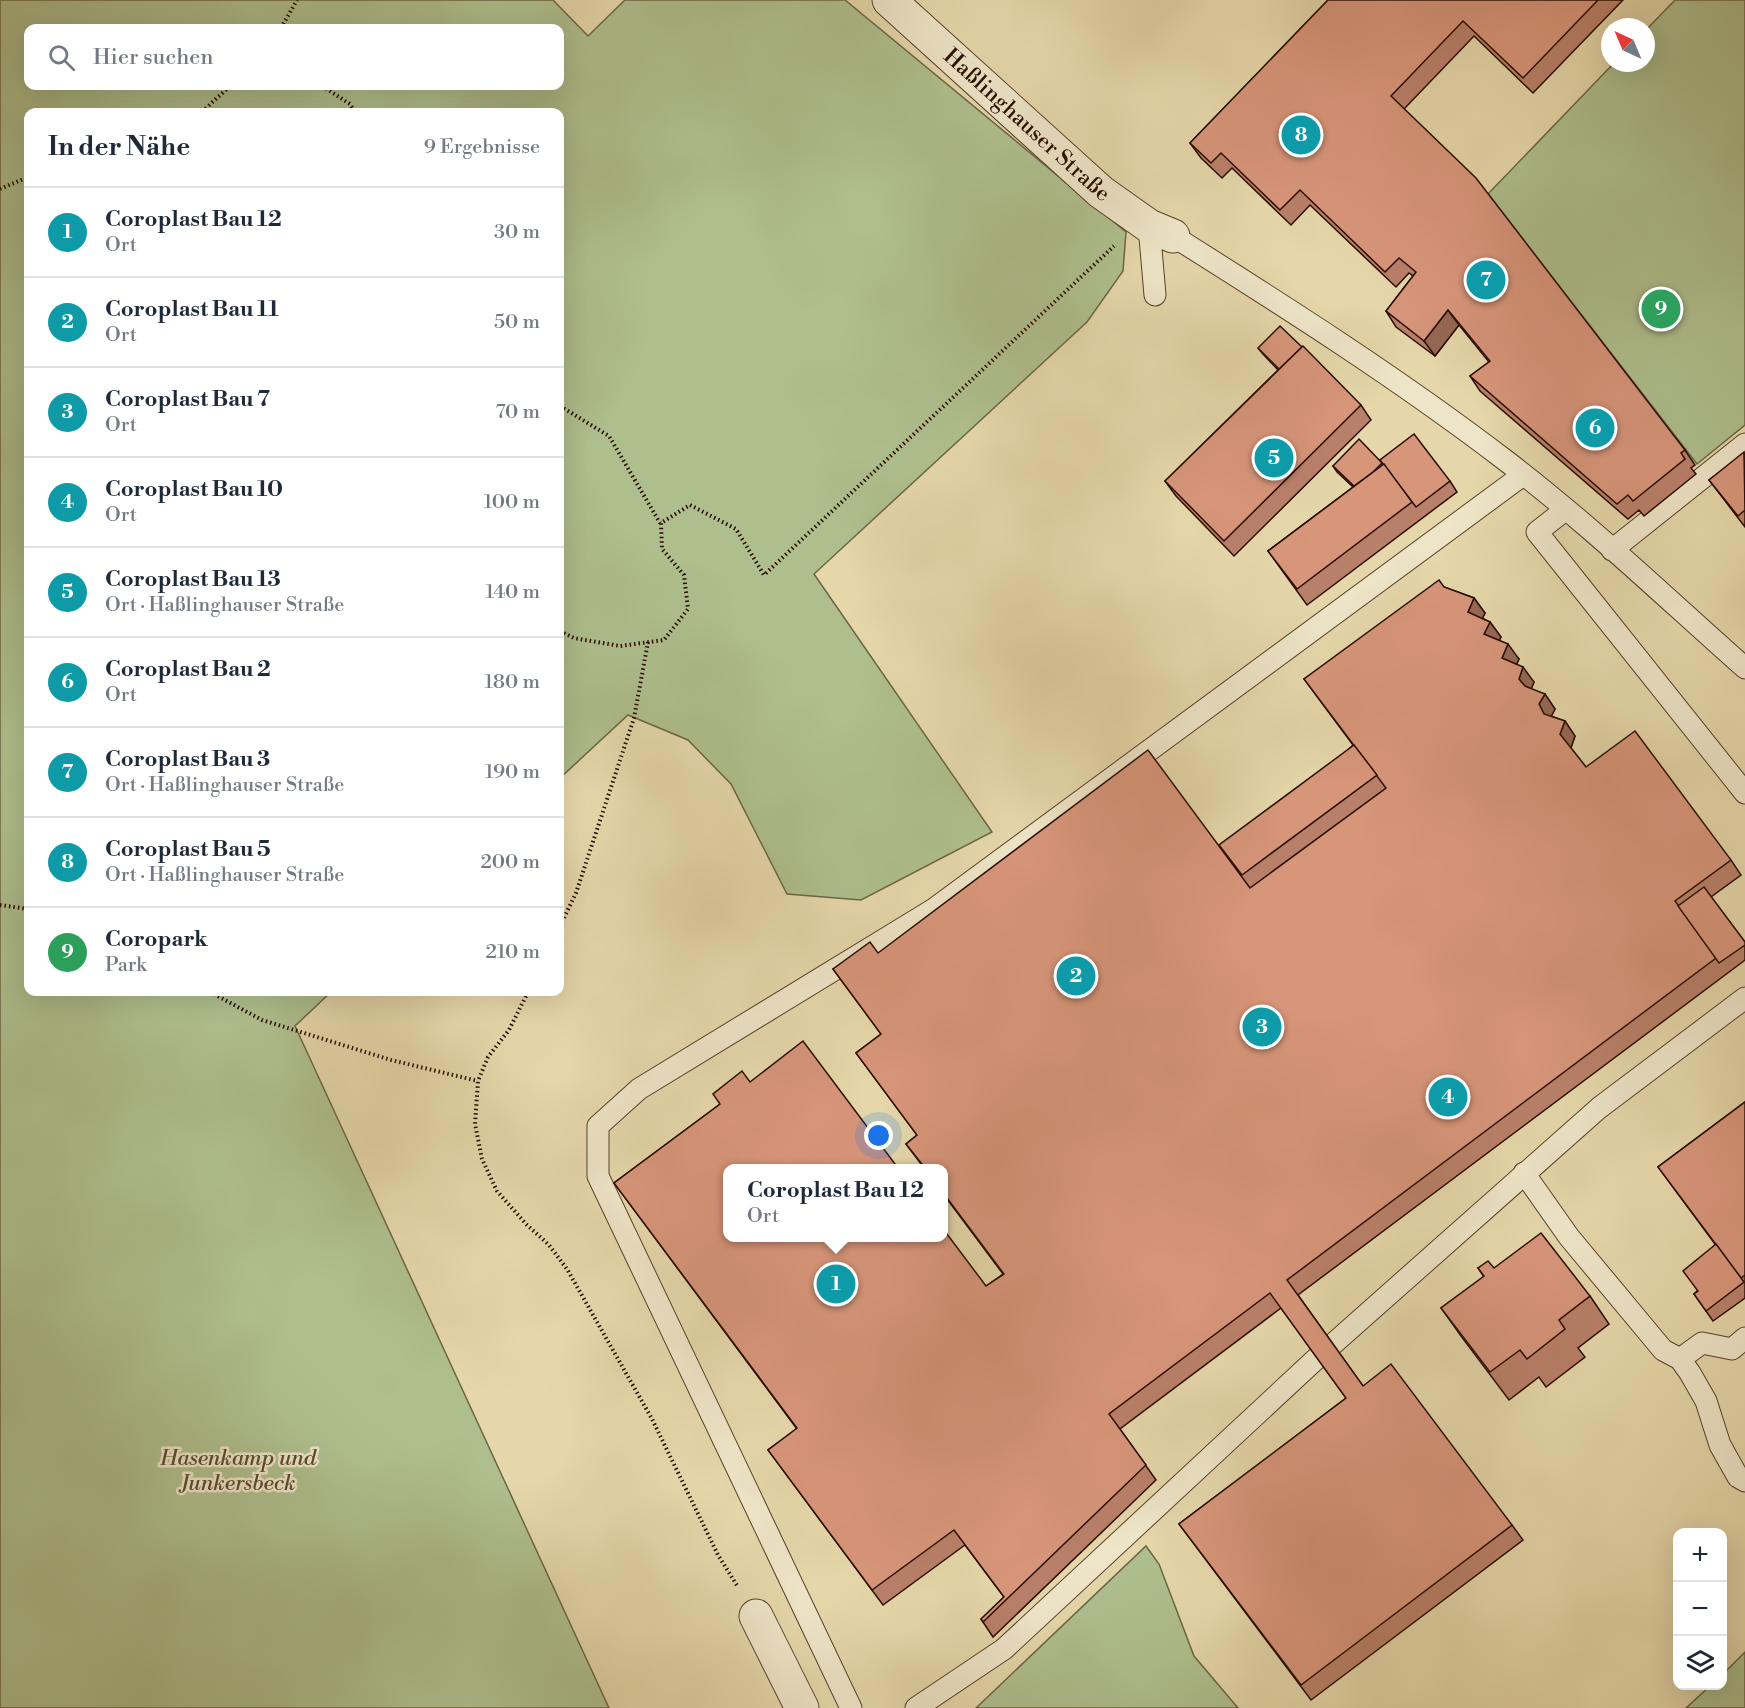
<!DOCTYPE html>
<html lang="de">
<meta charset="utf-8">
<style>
:root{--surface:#fff;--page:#f6f6f7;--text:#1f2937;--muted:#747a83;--line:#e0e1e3;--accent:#111827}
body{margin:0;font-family:"Libre Bodoni",serif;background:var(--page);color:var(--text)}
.controls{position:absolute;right:18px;bottom:18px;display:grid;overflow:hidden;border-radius:12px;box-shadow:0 6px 24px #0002}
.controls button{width:54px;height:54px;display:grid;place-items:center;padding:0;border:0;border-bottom:2px solid var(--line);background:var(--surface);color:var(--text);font:30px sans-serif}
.compass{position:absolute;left:1601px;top:18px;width:54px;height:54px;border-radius:50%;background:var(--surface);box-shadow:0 6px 24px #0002;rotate:316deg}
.you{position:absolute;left:879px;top:1136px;width:21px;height:21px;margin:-15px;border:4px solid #fff;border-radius:50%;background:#1a73e8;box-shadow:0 0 0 9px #1a73e833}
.badge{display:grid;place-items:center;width:39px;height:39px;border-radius:50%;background:var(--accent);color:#fff;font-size:20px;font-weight:700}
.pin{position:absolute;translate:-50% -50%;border:3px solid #fff;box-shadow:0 2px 6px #0006}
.popup{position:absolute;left:723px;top:1164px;width:225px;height:78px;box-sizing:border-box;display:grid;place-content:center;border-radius:12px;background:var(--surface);filter:drop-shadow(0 2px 4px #0005);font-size:20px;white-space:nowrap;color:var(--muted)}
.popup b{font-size:22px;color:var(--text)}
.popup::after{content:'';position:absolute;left:50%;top:100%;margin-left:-12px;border:12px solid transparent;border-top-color:var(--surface)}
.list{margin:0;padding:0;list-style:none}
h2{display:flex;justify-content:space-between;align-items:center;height:78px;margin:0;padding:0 24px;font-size:26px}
h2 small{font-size:20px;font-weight:400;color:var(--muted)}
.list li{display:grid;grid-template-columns:39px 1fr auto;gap:18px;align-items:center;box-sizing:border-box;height:90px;padding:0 24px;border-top:2px solid var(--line)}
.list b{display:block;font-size:22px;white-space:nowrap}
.list p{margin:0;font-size:20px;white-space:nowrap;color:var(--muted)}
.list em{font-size:20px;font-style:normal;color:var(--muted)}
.icon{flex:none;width:33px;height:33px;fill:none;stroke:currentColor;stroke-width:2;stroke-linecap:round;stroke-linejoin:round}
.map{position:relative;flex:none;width:1745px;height:1708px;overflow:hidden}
.search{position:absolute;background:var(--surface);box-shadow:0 6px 24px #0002;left:24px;top:24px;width:540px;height:66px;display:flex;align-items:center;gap:15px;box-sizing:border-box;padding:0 21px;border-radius:12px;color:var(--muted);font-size:22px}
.panel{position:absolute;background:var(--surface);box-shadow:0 6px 24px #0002;left:24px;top:108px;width:540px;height:888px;border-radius:12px}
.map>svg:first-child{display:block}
.green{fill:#aebf8d;stroke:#6c6646;stroke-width:1.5;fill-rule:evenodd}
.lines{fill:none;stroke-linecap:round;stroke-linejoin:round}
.service-casing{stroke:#58402a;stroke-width:23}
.minor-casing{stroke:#58402a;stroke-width:35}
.path{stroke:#290d00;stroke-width:4;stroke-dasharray:1.5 3;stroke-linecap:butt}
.service{stroke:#eee5c8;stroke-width:21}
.minor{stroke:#eee5c8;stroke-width:33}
.wall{fill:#b98069;stroke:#290d00;stroke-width:1.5}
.shaded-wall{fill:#966855;stroke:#290d00;stroke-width:1.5}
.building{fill:#d7957a;stroke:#290d00;stroke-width:1.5}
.labels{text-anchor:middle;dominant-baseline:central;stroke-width:5;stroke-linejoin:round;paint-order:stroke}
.street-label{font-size:22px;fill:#290d00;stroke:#eee5c8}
.park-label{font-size:22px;font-style:italic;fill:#584b31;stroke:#eee5c8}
</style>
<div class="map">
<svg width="1745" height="1708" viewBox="0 0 1745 1708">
<rect width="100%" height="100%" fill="#e5d7aa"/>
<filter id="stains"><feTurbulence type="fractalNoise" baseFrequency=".00333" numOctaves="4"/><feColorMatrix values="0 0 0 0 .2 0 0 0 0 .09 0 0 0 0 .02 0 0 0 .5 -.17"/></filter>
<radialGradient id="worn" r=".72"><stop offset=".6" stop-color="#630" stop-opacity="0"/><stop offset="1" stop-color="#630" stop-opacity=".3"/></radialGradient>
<g class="green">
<path d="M 0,0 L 553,0 L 588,36 L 625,0 L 845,0 L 1126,232 L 1123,271 L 1087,322 L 814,574 L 992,832 L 861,900 L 787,894 L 731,784 L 688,740 L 628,715 L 560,778 L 560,112 L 28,112 L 28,992 L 331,992 L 295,1026 L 609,1708 L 0,1708 ZM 28,28 L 560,28 L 560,86 L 28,86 Z"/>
<polygon points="1675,0 1745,0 1745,425 1697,464 1488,194 1614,63 1646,63 1646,30"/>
<polygon points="1146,1546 1159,1564 1194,1656 1238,1708 976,1708"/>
<polygon points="1745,1652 1745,1708 1686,1708 1710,1686 1722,1686 1723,1674"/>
</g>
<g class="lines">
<defs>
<g id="service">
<polyline points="1149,226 1155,295"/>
<path d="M 1173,236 C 1286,307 1399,379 1505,460 C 1589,524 1666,598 1745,668"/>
<polyline points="1565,510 1537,532 1745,793"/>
<polyline points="1612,550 1745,444"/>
<polyline points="1524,1173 1569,1237 1663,1350 1680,1359 1690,1373 1706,1401 1720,1445 1738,1477 1745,1481"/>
<polyline points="1333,1344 1599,1108 1745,998"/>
<polyline points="1680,1359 1702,1343 1732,1349 1745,1338"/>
<polyline points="851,1708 598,1176 598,1126 639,1089 934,909 1523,475"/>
<polyline points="916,1708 1004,1649 1317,1358"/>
</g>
<g id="minor">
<path id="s1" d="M 889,0 L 1101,192 L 1149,226 L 1173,236"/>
<polyline points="756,1616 802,1708"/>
</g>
</defs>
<use href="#service" class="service-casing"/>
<use href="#minor" class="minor-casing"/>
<g class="path">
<polyline points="281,28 297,0"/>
<polyline points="322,86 350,104 355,112"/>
<polyline points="197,112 205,109 230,86"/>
<polyline points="0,189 28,177"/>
<polyline points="560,406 609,436 660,523"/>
<polyline points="560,631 574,638 620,646 664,640 688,609 684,575 662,549 661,523 690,505 736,529 764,575 1114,246"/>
<polyline points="0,905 28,909"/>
<polyline points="560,926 576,893 634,718 648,642"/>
<polyline points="210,992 262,1020 391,1060 478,1081"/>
<polyline points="528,992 509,1030 488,1057 478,1081 475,1124 482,1159 497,1191 526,1224 549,1245 567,1269 652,1419 718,1555 738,1587"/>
</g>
<use href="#service" class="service"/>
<use href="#minor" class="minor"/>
</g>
<g class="wall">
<polygon points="1328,0 1623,0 1533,93 1474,36 1404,109 1685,450 1695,465 1691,468 1696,474 1644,516 1639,510 1628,519 1480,391 1470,376 1489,362 1459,325 1435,356 1396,327 1386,311 1413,276 1409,273 1396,287 1310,205 1291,225 1232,168 1222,178 1201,158 1190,143"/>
<polygon points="1258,348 1361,405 1371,420 1234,556 1176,496 1165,481 1278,370 1262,353"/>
<polygon points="1745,453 1745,527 1709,480"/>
<polygon points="1380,460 1450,481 1457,492 1307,605 1268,551 1353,487 1337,472 1333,466"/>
<polygon points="1444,587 1474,598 1485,613 1482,618 1490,622 1501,637 1499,640 1519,659 1516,664 1534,682 1531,689 1545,694 1555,709 1551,716 1565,721 1575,736 1571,748 1586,767 1731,860 1741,875 1711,897 1745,942 1745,960 1298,1295 1363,1386 1512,1525 1523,1540 1311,1700 1179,1524 1346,1398 1281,1308 1120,1429 1156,1480 993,1637 981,1619 1004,1597 965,1545 883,1605 768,1450 797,1429 614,1183 750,1082 986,1286 1003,1274 944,1195 944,1168 924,1168 906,1144 917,1135 856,1053 881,1034 833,969 878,953 1230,861 1353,745 1304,679"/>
<polygon points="1745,1102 1745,1298 1713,1321 1694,1294 1697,1291 1715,1244 1658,1167"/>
<polygon points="1478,1268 1494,1268 1590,1296 1609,1324 1578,1348 1585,1357 1546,1387 1539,1377 1509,1400 1461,1336 1441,1308 1484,1277"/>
</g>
<g class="shaded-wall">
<polygon points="1448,310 1459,325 1435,356 1424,341"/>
<polygon points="1474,598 1485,613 1478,627 1468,612"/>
<polygon points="1490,622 1501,637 1495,649 1484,634"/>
<polygon points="1508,644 1519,659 1513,673 1502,658"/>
<polygon points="1523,667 1534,682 1529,694 1519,679"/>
<polygon points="1545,694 1555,709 1550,719 1544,714 1539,704"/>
<polygon points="1565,721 1575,736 1570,750 1560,734"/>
</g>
<g class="building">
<polygon points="1328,0 1598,0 1523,78 1463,21 1391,96 1476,178 1685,450 1681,453 1685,459 1633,501 1628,495 1617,504 1470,376 1490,361 1448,310 1424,341 1386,311 1416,272 1399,258 1385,272 1300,190 1280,210 1221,153 1211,163 1190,143"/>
<polygon points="1280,326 1302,347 1279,369 1258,348"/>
<polygon points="1303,346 1361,405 1224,541 1165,481"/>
<polygon points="1414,434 1450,481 1416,507 1380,460"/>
<polygon points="1359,439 1382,463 1373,472 1354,486 1333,466"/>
<polygon points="1744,452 1745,510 1738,516 1709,480"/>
<polygon points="1384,464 1412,502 1297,589 1268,551"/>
<polygon points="1439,580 1444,587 1474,598 1468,612 1490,622 1484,634 1508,644 1502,658 1523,667 1519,679 1525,686 1545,694 1539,704 1544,714 1565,721 1560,734 1586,767 1635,731 1731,860 1675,901 1716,958 1287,1280 1363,1386 1391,1364 1512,1525 1301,1685 1179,1524 1346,1398 1270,1293 1109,1414 1146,1465 983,1622 981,1619 1004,1597 954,1530 872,1590 768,1450 797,1428 614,1183 720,1104 713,1094 742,1071 750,1082 803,1041 898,1168 728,1168 728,1238 944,1238 944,1230 986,1286 1004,1274 944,1194 944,1168 925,1168 906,1144 917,1135 856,1053 881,1034 833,969 870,942 878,953 1148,750 1250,888 1386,788 1304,679"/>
<polygon points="1354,745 1377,775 1242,875 1219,845"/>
<polygon points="1704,887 1745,942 1745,945 1719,963 1678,906"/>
<polygon points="1745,1102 1745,1275 1741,1278 1658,1167"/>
<polygon points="1541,1233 1590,1296 1559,1320 1565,1329 1527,1359 1520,1350 1490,1372 1441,1308 1484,1276 1478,1268 1488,1261 1494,1268"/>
<polygon points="1716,1244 1744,1282 1706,1311 1694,1294 1698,1291 1683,1271"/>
</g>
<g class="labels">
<g class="street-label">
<text stroke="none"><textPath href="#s1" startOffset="186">Haßlinghauser Straße</textPath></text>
</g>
<g class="park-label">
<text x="238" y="1458">Hasenkamp und<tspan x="238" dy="25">Junkersbeck</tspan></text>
</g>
</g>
<rect width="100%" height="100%" filter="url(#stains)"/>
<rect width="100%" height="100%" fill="url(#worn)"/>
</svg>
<div class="controls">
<button>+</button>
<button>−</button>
<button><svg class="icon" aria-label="layers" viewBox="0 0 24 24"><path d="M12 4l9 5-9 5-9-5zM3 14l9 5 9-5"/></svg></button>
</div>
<svg class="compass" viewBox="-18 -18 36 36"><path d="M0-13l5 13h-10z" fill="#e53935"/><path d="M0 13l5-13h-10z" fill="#747a83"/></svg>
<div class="you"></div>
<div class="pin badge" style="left:836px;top:1284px;background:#0f9aa8">1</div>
<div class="popup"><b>Coroplast Bau 12</b>Ort</div>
<div class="pin badge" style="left:1076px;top:976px;background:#0f9aa8">2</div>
<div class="pin badge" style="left:1262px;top:1027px;background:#0f9aa8">3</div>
<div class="pin badge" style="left:1448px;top:1097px;background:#0f9aa8">4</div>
<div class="pin badge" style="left:1274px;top:458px;background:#0f9aa8">5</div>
<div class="pin badge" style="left:1595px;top:428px;background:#0f9aa8">6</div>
<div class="pin badge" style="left:1486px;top:280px;background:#0f9aa8">7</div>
<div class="pin badge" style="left:1301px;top:135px;background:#0f9aa8">8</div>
<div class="pin badge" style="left:1661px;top:309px;background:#2e9e5b">9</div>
<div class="search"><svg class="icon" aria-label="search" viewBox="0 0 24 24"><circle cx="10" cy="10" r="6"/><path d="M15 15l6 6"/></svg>Hier suchen</div>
<section class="panel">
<h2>In der Nähe<small>9 Ergebnisse</small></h2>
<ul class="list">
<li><span class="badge" style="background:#0f9aa8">1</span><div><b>Coroplast Bau 12</b><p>Ort</p></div><em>30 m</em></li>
<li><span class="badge" style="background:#0f9aa8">2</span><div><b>Coroplast Bau 11</b><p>Ort</p></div><em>50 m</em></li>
<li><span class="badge" style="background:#0f9aa8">3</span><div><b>Coroplast Bau 7</b><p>Ort</p></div><em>70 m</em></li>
<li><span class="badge" style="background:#0f9aa8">4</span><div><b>Coroplast Bau 10</b><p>Ort</p></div><em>100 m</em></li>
<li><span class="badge" style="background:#0f9aa8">5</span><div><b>Coroplast Bau 13</b><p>Ort · Haßlinghauser Straße</p></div><em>140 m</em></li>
<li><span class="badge" style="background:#0f9aa8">6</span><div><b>Coroplast Bau 2</b><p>Ort</p></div><em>180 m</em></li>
<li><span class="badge" style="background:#0f9aa8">7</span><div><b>Coroplast Bau 3</b><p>Ort · Haßlinghauser Straße</p></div><em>190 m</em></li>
<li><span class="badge" style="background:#0f9aa8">8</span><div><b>Coroplast Bau 5</b><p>Ort · Haßlinghauser Straße</p></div><em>200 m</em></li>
<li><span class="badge" style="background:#2e9e5b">9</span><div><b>Coropark</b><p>Park</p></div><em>210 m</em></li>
</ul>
</section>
</div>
